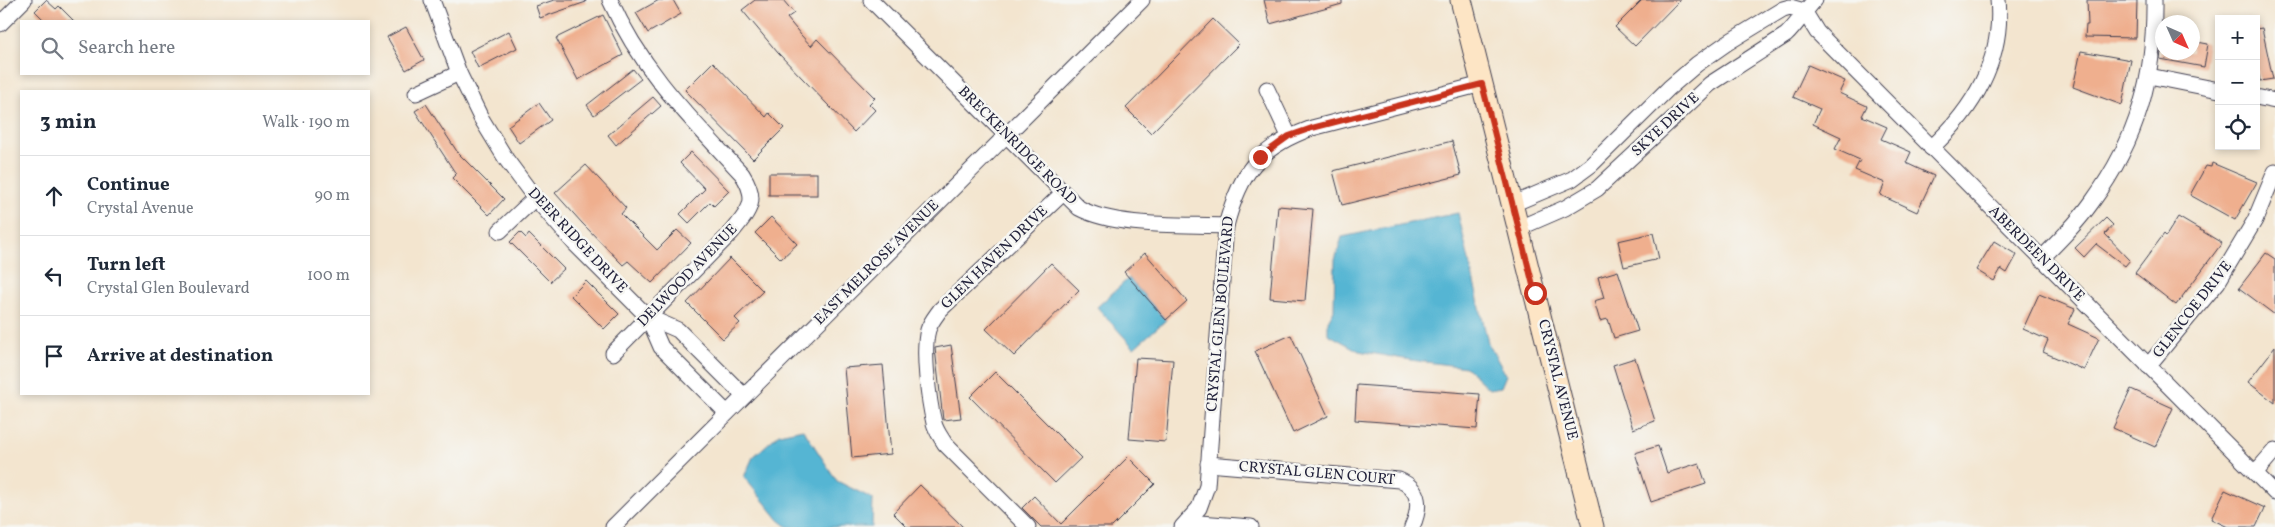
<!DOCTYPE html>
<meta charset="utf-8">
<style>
:root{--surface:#fff;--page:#f2f2f3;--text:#1f2937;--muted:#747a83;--line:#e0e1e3}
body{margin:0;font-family:Vollkorn,serif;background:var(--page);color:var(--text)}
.controls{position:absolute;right:15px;top:15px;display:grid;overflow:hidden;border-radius:0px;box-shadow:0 2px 8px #0003}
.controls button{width:45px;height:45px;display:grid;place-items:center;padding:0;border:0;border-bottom:1px solid var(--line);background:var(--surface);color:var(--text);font:25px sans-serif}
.compass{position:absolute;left:2155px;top:15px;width:45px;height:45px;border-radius:50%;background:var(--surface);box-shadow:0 2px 8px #0003;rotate:135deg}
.stop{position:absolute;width:15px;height:15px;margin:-11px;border:4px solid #c8321e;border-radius:50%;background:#fff}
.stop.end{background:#c8321e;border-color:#fff;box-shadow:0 1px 5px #0008}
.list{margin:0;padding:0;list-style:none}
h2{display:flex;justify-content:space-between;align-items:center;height:65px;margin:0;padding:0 20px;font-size:21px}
h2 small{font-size:16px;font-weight:400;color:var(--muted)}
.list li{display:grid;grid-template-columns:32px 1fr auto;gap:15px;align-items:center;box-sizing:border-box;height:80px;padding:0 20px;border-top:1px solid var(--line)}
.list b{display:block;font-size:19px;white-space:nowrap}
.list p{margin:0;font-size:16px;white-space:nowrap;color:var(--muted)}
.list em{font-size:16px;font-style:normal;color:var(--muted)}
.icon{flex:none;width:28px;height:28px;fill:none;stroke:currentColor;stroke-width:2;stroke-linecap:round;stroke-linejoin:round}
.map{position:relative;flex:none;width:2275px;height:527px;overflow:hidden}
.search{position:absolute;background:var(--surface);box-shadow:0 2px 8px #0003;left:20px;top:20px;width:350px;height:55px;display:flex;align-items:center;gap:12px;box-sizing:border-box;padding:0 18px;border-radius:0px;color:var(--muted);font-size:19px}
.panel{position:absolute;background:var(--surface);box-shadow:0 2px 8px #0003;left:20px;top:90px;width:350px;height:305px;border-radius:0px}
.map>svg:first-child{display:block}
.water{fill:#54b5d3;stroke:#3b6c87}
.building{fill:#efaf8e}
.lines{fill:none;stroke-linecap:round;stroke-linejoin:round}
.street-casing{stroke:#413f51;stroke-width:17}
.secondary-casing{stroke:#413f51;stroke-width:23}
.street{stroke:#fff;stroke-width:15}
.secondary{stroke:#fde5c5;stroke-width:21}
.route{stroke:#c8321e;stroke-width:6}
.labels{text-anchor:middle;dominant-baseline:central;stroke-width:5;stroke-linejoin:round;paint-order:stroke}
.street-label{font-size:15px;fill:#22223b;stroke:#f6f6f2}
</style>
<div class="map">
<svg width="2275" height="527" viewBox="0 0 2275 527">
<rect width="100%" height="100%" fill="#f6f6f2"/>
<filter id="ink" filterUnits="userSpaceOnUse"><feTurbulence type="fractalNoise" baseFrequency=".02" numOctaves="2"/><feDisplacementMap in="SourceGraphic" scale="10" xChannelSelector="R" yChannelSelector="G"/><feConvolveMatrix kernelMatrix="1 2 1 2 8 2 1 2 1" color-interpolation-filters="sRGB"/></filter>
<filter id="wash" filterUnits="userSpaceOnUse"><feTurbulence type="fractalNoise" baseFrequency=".0096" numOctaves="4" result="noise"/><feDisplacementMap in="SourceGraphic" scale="20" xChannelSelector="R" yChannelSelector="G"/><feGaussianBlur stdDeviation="1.12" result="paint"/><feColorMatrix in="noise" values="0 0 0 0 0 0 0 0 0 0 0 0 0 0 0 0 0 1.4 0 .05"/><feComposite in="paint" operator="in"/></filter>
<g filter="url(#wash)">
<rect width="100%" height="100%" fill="#f3e5cf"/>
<g class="water">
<polygon points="1458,213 1488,343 1506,375 1501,387 1489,389 1466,367 1410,360 1359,351 1328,334 1328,321 1334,310 1335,260 1342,237"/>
<polygon points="1129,278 1166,320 1134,348 1097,307"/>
<polygon points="803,429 837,481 873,499 872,527 788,527 779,520 744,477 753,457 779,434"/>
</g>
<g id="blocks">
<g class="building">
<polygon points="46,0 56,9 59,6 74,21 42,21 44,20 35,11"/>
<polygon points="554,0 585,0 586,2 540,18 536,6"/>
<polygon points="659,0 673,0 681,14 648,33 636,13"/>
<polygon points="755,0 783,0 794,13 787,18 801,35 811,46 817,39 875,98 869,104 875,110 854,132 778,53 742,10"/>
<polygon points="1264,0 1342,0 1342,4 1270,24"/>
<polygon points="1642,0 1680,0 1635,46 1615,27"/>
<polygon points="2087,0 2137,0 2136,38 2085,37 2086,25 2088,25"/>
<polygon points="603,15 623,55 578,80 556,38"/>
<polygon points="1213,19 1239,44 1151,133 1126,108"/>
<polygon points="406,27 424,60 406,70 387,37"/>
<polygon points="2262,28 2273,79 2260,81 2256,63 2256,29"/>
<polygon points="509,31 517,48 478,68 470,51"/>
<polygon points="2192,41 2208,44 2204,67 2160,59 2161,52 2192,52"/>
<polygon points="2081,51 2131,60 2122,105 2073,87"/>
<polygon points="713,62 766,117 769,113 784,128 753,159 685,90"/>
<polygon points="1808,65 1845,81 1839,93 1867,106 1862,116 1887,127 1881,139 1911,152 1906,163 1934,176 1917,212 1880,195 1885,183 1855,170 1860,160 1835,149 1841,137 1813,124 1820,109 1793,97"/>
<polygon points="633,69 641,79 594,115 587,105"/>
<polygon points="653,97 661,106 616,145 608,135"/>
<polygon points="539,103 551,120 519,143 508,126"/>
<polygon points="426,104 458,153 504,199 489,215 452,178 456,174 415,111"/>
<polygon points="1452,141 1461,175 1342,205 1333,171"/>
<polygon points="691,152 729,191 714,206 710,202 689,223 680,214 705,189 680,163"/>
<polygon points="2212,163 2257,182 2235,220 2190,195 2206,166 2211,167"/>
<polygon points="586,165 626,208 621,214 657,250 677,230 691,243 652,283 628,261 623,265 582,223 555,193"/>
<rect x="769" y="173" width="48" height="22"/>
<polygon points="1278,206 1313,209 1305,301 1270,298"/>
<polygon points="771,217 797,244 781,259 755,233"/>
<polygon points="2178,217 2222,243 2176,305 2135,273 2164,234 2166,236"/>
<polygon points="2106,218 2113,225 2105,234 2130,260 2125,266 2096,244 2084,257 2075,248"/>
<polygon points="520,232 526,238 529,234 564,269 550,282 510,242"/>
<polygon points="1653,233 1659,259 1624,267 1618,241"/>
<polygon points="1994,241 2017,255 2007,273 2001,269 1994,281 1976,270"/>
<polygon points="1145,253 1187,301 1166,320 1124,272"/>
<polygon points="2266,253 2275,259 2275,315 2239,288"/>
<polygon points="730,258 763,291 735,318 740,323 723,339 687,303"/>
<polygon points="1051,263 1079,290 1014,356 986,329"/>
<polygon points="1618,271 1638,331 1614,338 1608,319 1600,321 1594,301 1604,298 1598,277"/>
<polygon points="586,281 619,314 604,329 571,296"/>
<polygon points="2039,294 2075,309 2068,324 2099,338 2084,370 2043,352 2048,340 2023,329"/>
<polygon points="1291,335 1328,416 1293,433 1255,351"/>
<polygon points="951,345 961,418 943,420 935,348"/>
<polygon points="2275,347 2275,403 2248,382"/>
<polygon points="1136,358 1173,360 1166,442 1129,439"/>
<polygon points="1635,358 1655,421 1633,429 1613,365"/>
<polygon points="883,365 891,454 852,458 844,368"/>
<polygon points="995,372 1081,458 1055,483 970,397"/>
<polygon points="1357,385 1480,394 1477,429 1355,420"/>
<polygon points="2131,389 2173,408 2155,447 2113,428"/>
<polygon points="1658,446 1667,473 1699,463 1706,484 1651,502 1635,453"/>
<polygon points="1128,457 1155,484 1112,527 1041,527 1022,508 1034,496 1061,524"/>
<polygon points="920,485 963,527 907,527 893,513"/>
<polygon points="2225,490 2265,508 2256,527 2228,527 2211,519"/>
</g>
</g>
</g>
<g filter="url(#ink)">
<use href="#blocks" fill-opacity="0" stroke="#413f51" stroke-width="1"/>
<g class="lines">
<defs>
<g id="street">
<polyline points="432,0 459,73 481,118 506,159 535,198 575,244 648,317 678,330 744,396"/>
<path d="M 610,0 C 641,70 691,119 742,174 C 759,200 750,210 732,232 L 613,353"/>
<path d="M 871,0 L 1079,208 C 1116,228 1184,224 1226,226"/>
<polyline points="0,24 24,0"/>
<polyline points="2149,76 2219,90"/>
<polyline points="1267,89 1289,136"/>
<polyline points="416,93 459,73"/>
<polyline points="2256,97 2275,101"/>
<path d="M 1931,148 C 1973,110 2004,59 1998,0"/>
<polyline points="1513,204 1572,179 1591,165 1669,88 1697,64 1727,43 1783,9 1790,7 1804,11 1817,32 2275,493"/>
<path d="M 1519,228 L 1565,208 L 1597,189 L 1710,84 L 1786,35 C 1798,24 1804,11 1815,0"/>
<polyline points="500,231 535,198"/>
<path d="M 2041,259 C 2059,241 2077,223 2092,202 C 2138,139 2155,77 2154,0"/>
<polyline points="648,317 661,347 727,413"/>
<polyline points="2148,366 2218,282 2255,220 2275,172"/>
<path d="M 1208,464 L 1399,480 C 1421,489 1421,507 1412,527"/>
<polyline points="2255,473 2275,450"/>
<polyline points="1187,522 1251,527"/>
<polyline points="613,527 1142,0"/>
<path d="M 1028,527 L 945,444 C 941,437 936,431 934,423 C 929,402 922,351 928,330 C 930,323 935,317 940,310 L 1063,193"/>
<path d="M 1182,527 L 1199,508 L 1207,486 L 1226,226 C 1240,172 1259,147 1312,128 L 1482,84"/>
</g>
<polyline id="secondary" points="1461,0 1593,527"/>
</defs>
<use href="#street" class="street-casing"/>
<use href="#secondary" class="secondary-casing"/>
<use href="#street" class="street"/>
<use href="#secondary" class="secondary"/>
</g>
</g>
<g class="lines" filter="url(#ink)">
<polyline class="route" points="1260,157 1289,136 1312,128 1482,84 1535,293"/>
</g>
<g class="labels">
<g class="street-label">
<text transform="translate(1666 125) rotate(-43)">SKYE DRIVE</text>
<text transform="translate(1017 146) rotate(45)">BRECKENRIDGE ROAD</text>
<text transform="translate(577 241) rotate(47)">DEER RIDGE DRIVE</text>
<text transform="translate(2036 254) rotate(45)">ABERDEEN DRIVE</text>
<text transform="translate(995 258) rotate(-44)">GLEN HAVEN DRIVE</text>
<text transform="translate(877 263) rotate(-45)">EAST MELROSE AVENUE</text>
<text transform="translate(688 276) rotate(-46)">DELWOOD AVENUE</text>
<text transform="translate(2193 310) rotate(-52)">GLENCOE DRIVE</text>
<text transform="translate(1221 314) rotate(-85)">CRYSTAL GLEN BOULEVARD</text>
<text transform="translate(1557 380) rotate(76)">CRYSTAL AVENUE</text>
<text transform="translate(1317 474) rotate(5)">CRYSTAL GLEN COURT</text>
</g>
</g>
</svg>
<div class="controls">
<button>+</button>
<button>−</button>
<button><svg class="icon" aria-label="locate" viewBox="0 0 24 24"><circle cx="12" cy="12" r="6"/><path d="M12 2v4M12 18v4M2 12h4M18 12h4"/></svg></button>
</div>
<svg class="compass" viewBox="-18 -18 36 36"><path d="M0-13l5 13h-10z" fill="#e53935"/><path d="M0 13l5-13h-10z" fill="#747a83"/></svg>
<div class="stop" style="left:1535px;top:293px"></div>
<div class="stop end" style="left:1260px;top:157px"></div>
<div class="search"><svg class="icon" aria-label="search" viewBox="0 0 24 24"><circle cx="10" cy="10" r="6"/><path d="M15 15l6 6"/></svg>Search here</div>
<section class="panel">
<h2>3 min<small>Walk · 190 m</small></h2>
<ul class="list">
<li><svg class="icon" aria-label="ahead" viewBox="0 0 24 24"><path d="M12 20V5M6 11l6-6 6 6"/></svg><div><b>Continue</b><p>Crystal Avenue</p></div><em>90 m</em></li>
<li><svg class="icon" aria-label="left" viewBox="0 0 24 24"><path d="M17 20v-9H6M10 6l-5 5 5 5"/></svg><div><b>Turn left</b><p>Crystal Glen Boulevard</p></div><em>100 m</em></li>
<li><svg class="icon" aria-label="arrive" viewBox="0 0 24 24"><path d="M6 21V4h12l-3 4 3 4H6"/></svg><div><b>Arrive at destination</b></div></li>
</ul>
</section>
</div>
